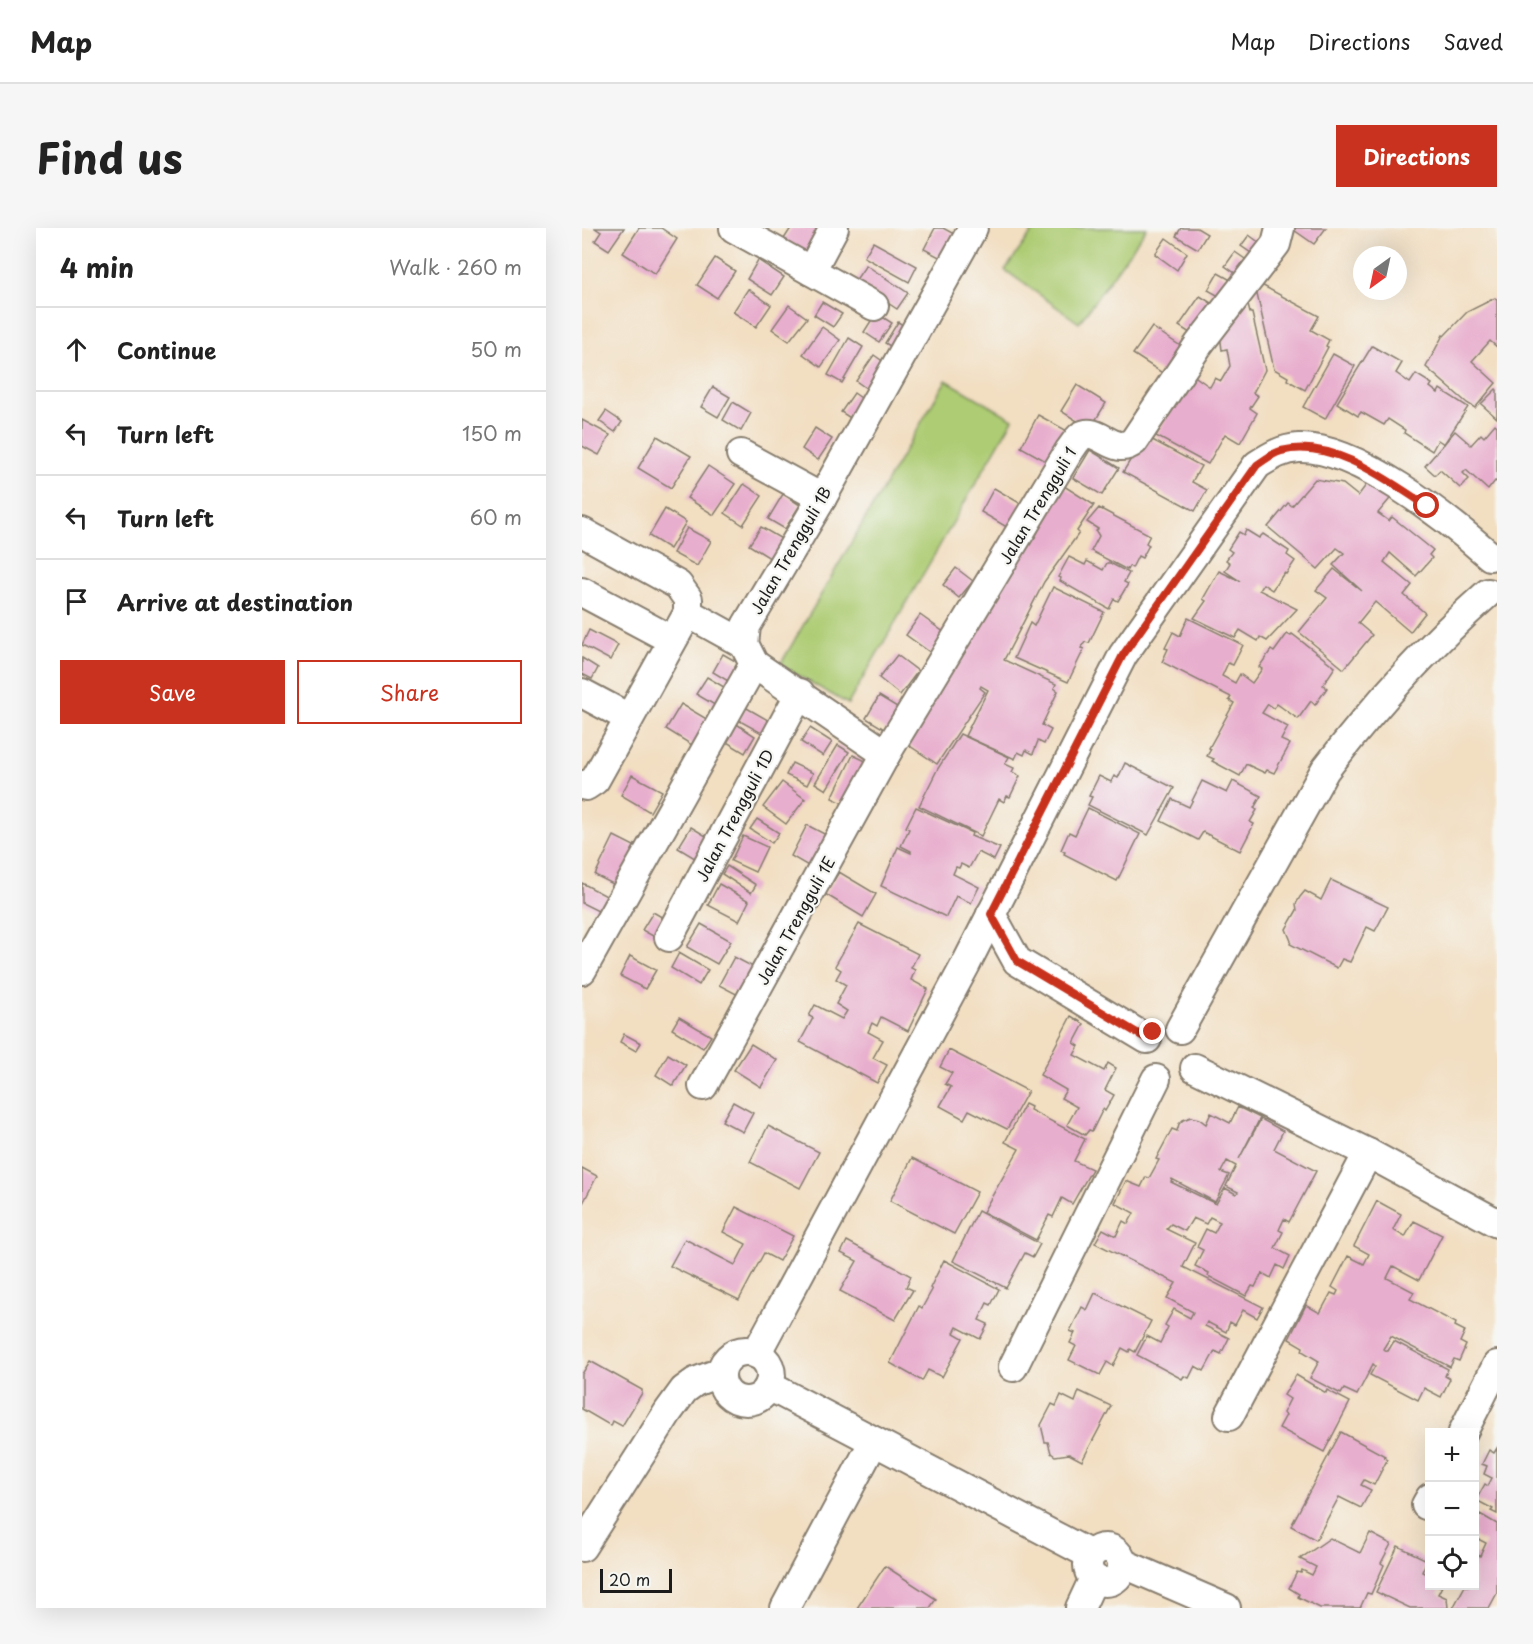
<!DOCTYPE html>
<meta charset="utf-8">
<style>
:root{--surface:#fff;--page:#f6f6f6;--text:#222;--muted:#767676;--line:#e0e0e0;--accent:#c8321e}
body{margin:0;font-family:"Playpen Sans",sans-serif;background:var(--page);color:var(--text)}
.controls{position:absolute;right:18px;bottom:18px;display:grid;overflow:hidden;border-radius:0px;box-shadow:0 6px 24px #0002}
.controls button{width:54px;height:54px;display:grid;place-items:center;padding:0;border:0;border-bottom:2px solid var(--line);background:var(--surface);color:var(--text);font:30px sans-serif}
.compass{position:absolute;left:771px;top:18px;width:54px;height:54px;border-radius:50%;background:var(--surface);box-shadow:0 6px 24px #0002;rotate:213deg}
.scale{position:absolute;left:18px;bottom:15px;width:72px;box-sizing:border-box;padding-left:6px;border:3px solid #1c1c1c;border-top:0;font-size:16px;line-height:21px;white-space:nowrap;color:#1c1c1c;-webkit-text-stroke:4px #f6f6f2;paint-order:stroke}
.stop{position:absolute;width:18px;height:18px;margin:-14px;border:4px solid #c8321e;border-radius:50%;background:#fff}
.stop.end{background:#c8321e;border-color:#fff;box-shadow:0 2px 6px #0008}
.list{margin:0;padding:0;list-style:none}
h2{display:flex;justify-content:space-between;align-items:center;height:78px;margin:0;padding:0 24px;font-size:26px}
h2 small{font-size:20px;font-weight:400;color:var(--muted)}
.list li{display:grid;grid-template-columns:39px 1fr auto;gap:18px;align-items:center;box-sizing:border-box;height:84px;padding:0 24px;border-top:2px solid var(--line)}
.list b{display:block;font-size:22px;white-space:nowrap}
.list em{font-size:20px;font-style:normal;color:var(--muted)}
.actions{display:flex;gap:12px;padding:18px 24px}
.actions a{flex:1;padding:14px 0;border:2px solid var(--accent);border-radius:0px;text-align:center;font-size:21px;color:var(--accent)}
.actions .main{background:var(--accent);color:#fff}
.icon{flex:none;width:33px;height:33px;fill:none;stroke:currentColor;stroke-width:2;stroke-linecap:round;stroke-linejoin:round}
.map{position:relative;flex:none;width:915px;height:1380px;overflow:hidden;border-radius:0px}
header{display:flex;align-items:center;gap:36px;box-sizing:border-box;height:84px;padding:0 30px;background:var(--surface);border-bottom:2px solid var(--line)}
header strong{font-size:28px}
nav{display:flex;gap:33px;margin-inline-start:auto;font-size:21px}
.intro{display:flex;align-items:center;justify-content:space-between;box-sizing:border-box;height:144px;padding:0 36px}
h1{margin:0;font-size:42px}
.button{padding:15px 27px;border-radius:0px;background:var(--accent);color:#fff;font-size:21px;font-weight:700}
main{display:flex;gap:36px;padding:0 36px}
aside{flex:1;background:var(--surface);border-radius:0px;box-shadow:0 6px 24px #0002}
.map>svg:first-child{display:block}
.green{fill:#adcc73;stroke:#647448;stroke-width:1.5}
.building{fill:#e8aecd;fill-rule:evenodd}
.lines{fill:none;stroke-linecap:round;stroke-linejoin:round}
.minor-casing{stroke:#877d6e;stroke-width:32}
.minor{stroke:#fff;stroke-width:28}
.route{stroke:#c8321e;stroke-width:8}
.labels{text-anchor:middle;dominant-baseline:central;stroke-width:4.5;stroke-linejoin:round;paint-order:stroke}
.street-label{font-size:16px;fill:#1c1c1c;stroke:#f6f6f2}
</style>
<header>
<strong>Map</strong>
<nav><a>Map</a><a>Directions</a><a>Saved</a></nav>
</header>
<div class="intro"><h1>Find us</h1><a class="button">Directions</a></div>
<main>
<aside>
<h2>4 min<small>Walk · 260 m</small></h2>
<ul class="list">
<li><svg class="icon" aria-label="ahead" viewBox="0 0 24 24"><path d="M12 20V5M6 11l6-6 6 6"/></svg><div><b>Continue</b></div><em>50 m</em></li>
<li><svg class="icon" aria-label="left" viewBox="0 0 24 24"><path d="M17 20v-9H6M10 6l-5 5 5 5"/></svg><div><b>Turn left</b></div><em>150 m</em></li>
<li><svg class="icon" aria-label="left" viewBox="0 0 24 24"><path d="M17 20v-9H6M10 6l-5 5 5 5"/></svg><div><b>Turn left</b></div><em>60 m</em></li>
<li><svg class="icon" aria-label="arrive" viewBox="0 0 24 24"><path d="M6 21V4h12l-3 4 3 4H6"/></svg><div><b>Arrive at destination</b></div></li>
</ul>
<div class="actions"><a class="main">Save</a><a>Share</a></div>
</aside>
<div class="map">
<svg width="915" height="1380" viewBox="0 0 915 1380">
<rect width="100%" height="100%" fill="#f6f6f2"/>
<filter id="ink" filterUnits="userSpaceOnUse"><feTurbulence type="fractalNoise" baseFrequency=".0167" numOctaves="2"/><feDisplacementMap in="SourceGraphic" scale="12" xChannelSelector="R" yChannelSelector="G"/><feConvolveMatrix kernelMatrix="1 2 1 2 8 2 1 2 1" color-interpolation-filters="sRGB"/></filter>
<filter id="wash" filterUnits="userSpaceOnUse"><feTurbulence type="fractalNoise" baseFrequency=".008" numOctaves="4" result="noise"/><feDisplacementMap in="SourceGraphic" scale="24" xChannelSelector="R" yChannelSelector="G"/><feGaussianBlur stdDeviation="1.35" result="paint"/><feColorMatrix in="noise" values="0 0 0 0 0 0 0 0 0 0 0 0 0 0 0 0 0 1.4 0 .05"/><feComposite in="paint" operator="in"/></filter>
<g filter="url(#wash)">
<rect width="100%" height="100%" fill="#f2dec1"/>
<g class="green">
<polygon points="453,0 565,0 497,95 423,42"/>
<polygon points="364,152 431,191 266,476 198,437"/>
</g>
<g id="blocks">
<g class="building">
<polygon points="13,0 42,0 27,22 13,13 19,4"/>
<polygon points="57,0 79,0 95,11 73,46 41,25"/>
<polygon points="209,0 247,0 228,33 200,14"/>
<polygon points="353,0 361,0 372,6 359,30 342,21"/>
<polygon points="599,0 615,0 625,6 616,21 594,8"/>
<polygon points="709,0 744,0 732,16"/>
<polygon points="667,7 686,21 678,31 659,18"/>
<polygon points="584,10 605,25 595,42 573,26"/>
<polygon points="291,14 335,38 327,54 282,29"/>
<polygon points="653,24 673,38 663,52 643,38"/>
<polygon points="133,30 153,43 135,70 115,57"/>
<polygon points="176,32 202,49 190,67 165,51"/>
<polygon points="284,37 326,65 315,81 273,53"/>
<polygon points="636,45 656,56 646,73 626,62"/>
<polygon points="672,53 737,88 729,102 747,112 744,118 746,119 723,162 705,152 706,149 692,141"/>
<polygon points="166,61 189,77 174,99 151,84"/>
<polygon points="618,68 637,80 617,111 597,98"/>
<polygon points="913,70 915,72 915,119 908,113 890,133 914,155 893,180 885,175 844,139 861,107 862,108 885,84"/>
<polygon points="665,73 668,85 670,85 683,142 671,165 676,168 668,180 675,185 658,215 643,206 626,236 574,208 598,164 611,147 628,159 633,150 639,153 648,138 645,121 640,122 637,98"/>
<polygon points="240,74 260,86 251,99 232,87"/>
<polygon points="207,77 225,90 207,113 190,101"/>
<polygon points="294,85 310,95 297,114 282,104"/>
<polygon points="316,94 331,103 318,124 303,115"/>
<polygon points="240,99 258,112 239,139 221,126"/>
<polygon points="570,99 606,123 588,150 551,126"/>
<polygon points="267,110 281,119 260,155 246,147"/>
<polygon points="790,118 820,135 814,145 828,155 834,146 850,156 848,159 856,165 858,161 886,179 862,216 856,212 850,223 822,205 823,202 806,191 802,197 779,184 776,188 755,175"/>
<polygon points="751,126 773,138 743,191 721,179"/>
<polygon points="292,127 306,137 288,163 274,153"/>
<polygon points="495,157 524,175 508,201 479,183"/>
<polygon points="131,159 148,169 136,189 119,179"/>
<polygon points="914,161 915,162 915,190 899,176"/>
<polygon points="272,165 286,175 273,193 259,184"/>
<polygon points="151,174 169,185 159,203 141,192"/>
<polygon points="24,183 40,194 33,204 17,193"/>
<polygon points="456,187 489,205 471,237 439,219"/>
<polygon points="0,192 28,207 17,227 0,218"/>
<polygon points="913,196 915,198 915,254 913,253 906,262 884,242 881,245 887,251 878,260 858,242 853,247 843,238 873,203 889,217 899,206 902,209"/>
<polygon points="233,200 250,211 236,232 220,221"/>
<polygon points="75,208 109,228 89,260 56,240"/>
<polygon points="563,208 619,238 610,254 625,262 613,283 541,244"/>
<polygon points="508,222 537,240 520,267 491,250"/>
<polygon points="126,238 153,256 132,287 105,270"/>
<polygon points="790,249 812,266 796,285 807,293 810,289 851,322 847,327 850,330 834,348 808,325 802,334 830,357 822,367 843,385 828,404 793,374 776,395 790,407 762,441 717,404 745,370 734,362 752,341 780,363 751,337 762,325 755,320 736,341 686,299 706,275 710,278 733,251 761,256 776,268"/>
<polygon points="162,256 180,268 161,297 143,285"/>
<polygon points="482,258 512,277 495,303 497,305 462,354 422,432 474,456 472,460 476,463 460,497 469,502 462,516 456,513 451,526 444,522 442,527 436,524 433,531 383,508 406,462 399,458 398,460 403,464 355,536 319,512 450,310 452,311 461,294 451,287"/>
<polygon points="412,260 441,277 428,301 399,284"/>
<polygon points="201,266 218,277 203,301 186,291"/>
<polygon points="517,280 568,307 564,315 567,317 560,330 556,328 550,340 547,338 545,342 509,323 517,308 514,303 516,301 505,294"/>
<polygon points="83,281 104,294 88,321 67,308"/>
<polygon points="179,299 203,313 191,332 167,317"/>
<polygon points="105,300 129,313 115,338 91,325"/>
<polygon points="664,302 677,310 681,306 707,323 705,327 713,333 704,346 702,345 690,362 681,356 677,362 715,381 685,413 678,409 676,413 658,402 653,410 612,390 624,373 621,371 637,343 658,353 643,343 648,335 644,332 650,324 646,321 657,304 662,307"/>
<polygon points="487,329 503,337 505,333 521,342 525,335 528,335 547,345 542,354 546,356 536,373 532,371 527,381 478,353 479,350 476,349"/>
<polygon points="374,340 391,353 377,370 361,357"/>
<polygon points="471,359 522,384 507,415 503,414 499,420 502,421 486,454 432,430 448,395 452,398"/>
<polygon points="338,387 363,405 349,425 324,407"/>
<polygon points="606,390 661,417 651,437 646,435 640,448 653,455 658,446 670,455 680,441 677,439 689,422 692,424 705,406 709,408 710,406 753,439 741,457 745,460 733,477 729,473 716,491 695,476 692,480 686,476 680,485 706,499 699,512 708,516 692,545 685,542 683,545 664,536 658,548 630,533 632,531 625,528 629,521 627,520 652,475 647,472 649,469 580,434 586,421 583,420 591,404 598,408"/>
<polygon points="7,402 36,417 28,432 0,417"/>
<polygon points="141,426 162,438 151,456 131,444"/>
<polygon points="315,427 336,443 318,467 297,450"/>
<polygon points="0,430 16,440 10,451 0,446"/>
<polygon points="125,449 147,462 136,479 114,466"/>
<polygon points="297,468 320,482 307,504 284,490"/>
<polygon points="99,476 128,493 113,519 84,501"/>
<polygon points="163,479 191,495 185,508 156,492"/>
<polygon points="153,495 173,508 163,525 143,513"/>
<polygon points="228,500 250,514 241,528 219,514"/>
<polygon points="378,506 427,529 423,536 432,540 430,544 438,548 428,569 425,568 422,574 417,571 399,608 337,578 355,542"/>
<polygon points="256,517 267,524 244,562 233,555"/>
<polygon points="271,527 290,536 269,579 250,570"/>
<polygon points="210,535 231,545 225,557 204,547"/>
<polygon points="543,535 592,560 566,607 506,577 510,569 507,568 517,548 529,554 532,548 536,550"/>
<polygon points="50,547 80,563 68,584 39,567"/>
<polygon points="620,553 645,565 651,553 679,568 672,580 675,582 668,594 672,596 658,623 621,604 616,612 579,593 590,571 607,579"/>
<polygon points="200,554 223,571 204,596 181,579"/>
<polygon points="334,579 390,605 389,608 418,620 412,632 396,624 387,640 379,636 377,640 374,639 371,646 397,659 389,675 374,668 364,689 299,658 316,619 329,625 329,623 319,618 327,601 324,599"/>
<polygon points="506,580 558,606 535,653 482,626 483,624 479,622 487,604 493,607"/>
<polygon points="175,591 197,605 190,615 168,601"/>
<polygon points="225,597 250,610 233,642 209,628"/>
<polygon points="109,599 134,614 121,635 96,620"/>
<polygon points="32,608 58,621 39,660 13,647"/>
<polygon points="161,608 185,619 173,644 149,633"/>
<polygon points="145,638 174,657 169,665 140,646"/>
<polygon points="257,644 294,666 281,689 243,666"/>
<polygon points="749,652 806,679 793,703 785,699 768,734 760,731 755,740 708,716 709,713 704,701 715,682 714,676 718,669 723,663 739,672"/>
<polygon points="0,655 30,671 22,686 0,675"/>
<polygon points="137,656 167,673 157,693 126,677"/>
<polygon points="71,684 90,695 80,713 60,702"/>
<polygon points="119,696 149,713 135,736 105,719"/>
<polygon points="277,696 336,726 329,740 333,742 329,752 346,761 326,803 299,789 295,798 290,795 286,804 301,812 291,830 305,837 295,855 218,814 231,790 227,788 233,777 260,791 265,783 254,776 264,757 254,751 259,742 253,738"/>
<polygon points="97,725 126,742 117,757 89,740"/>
<polygon points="48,728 74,742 63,761 38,748"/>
<polygon points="152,729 175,741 160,769 137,757"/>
<polygon points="489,788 502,796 492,815 497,818 492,827 522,843 526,835 534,840 523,862 532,867 523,883 521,881 510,903 507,902 503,907 485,897 495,879 479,870 484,862 458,847"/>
<polygon points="97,789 129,808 121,820 90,801"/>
<polygon points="42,806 59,815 54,823 38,814"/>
<polygon points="169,816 195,832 179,859 152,842"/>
<polygon points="367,822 446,863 425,901 387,882 382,891 358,878 369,859 363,856 370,845 358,839"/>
<polygon points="86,826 104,837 91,858 74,847"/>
<polygon points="151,874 171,885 161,904 140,893"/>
<polygon points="443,876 449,879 448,882 503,911 492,933 510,941 490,976 480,970 471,989 467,987 454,1012 401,984 437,921 423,914"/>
<path d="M 656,879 L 678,890 L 657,931 L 679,891 L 701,903 L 692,921 L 734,943 L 707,994 L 702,991 L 697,1002 L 701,1004 L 693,1020 L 708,1028 L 702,1041 L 695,1037 L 689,1050 L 680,1045 L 673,1059 L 670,1058 L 664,1068 L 626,1048 L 627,1045 L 613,1038 L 621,1022 L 615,1019 L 624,1001 L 632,1005 L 638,994 L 628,989 L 624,996 L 611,990 L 603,1003 L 589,996 L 584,1001 L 613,1015 L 601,1039 L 681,1079 L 675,1090 L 661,1082 L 653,1097 L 648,1094 L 644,1104 L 625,1094 L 623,1098 L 647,1110 L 639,1126 L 633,1123 L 622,1143 L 613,1138 L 607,1150 L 602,1148 L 600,1151 L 555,1127 L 565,1108 L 578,1115 L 586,1099 L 583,1097 L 592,1081 L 608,1090 L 611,1084 L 585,1070 L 594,1055 L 513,1015 L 521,1001 L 534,1008 L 541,993 L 546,996 L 552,985 L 533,975 L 544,953 L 559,959 L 564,949 L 567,950 L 577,932 L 574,931 L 590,901 L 595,903 L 597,896 L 601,892 L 609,889 L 617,891 L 624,896 L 629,885 L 648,895 ZM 645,933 L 654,938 L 644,958 L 656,964 L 654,966 L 643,960 L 634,976 L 589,954 L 590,951 L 633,974 L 647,947 L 639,944 Z"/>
<polygon points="186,898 237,924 218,960 168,934"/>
<polygon points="330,930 395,964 372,1006 308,973"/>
<polygon points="0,940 15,948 0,977"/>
<polygon points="795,973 819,986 811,1002 823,1009 832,993 860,1007 837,1052 811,1038 805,1050 832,1064 828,1071 874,1095 873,1098 883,1103 878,1114 884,1117 877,1133 872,1131 868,1139 809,1108 801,1121 806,1123 812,1113 866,1141 863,1148 868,1151 859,1169 842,1160 836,1172 788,1147 793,1138 791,1136 775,1167 762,1161 759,1166 728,1150 737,1133 720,1123 721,1119 707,1111 724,1077 738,1085 749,1065 754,1067 756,1063 750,1059 766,1028 782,1036 787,1026 772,1018"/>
<polygon points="154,979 211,1008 197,1033 182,1025 157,1072 88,1038 103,1011 153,1037 164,1016 141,1004"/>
<polygon points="396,983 458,1016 451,1029 443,1025 424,1060 371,1033"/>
<polygon points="265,1013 329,1048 324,1059 331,1062 313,1092 258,1063 275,1033 259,1025"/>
<polygon points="362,1032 417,1061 409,1077 405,1075 397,1092 406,1096 398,1111 375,1099 372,1105 381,1110 360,1149 346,1142 340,1153 308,1135 337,1078 340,1080 350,1062 348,1060"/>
<polygon points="513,1065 569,1093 553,1124 548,1121 547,1124 540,1120 531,1138 525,1134 518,1147 487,1132 494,1118 488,1115 493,1105 488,1103 500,1079 505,1082"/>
<polygon points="8,1133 60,1162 60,1165 40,1198 31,1193 29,1198 0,1181 0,1146"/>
<polygon points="714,1147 744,1165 745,1162 768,1174 742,1224 697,1200 704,1187 701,1185 708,1171 702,1167"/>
<polygon points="497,1163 529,1178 500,1233 487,1226 473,1228 469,1225 466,1214 463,1214 459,1197 470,1176 474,1178 479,1167 493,1174"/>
<polygon points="759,1204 803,1228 802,1230 805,1232 792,1257 782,1252 779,1257 789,1262 779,1280 757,1269 734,1312 709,1298"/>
<polygon points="915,1220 915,1286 909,1283 911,1281 894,1272 903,1256 906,1258 910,1250 902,1246 905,1238 900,1236 907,1222 912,1225"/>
<polygon points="898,1286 915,1296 915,1365 907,1380 871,1380 883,1358 892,1358 892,1326 898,1328 904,1315 892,1309 892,1296"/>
<polygon points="788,1305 809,1316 799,1335 802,1337 789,1366 785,1365 778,1380 738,1380 716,1369 717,1366 707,1360 715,1344 719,1345 720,1342 730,1347 734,1339 718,1331 748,1310 778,1325"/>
<polygon points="816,1318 845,1332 840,1344 848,1348 848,1358 860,1358 856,1366 865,1370 866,1380 828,1380 794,1364"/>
<polygon points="303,1338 354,1371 348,1380 275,1380"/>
</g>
</g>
</g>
<g filter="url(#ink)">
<use href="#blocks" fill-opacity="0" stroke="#877d6e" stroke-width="1.5"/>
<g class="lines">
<defs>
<g id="minor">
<polyline points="152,0 292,78"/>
<polyline points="229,43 252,0"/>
<polyline points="159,226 240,270"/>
<polyline points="0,304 96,357 106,371 106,385 13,552 4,558 0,557"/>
<polyline points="0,364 90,412"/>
<polyline points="106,385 162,416"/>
<polyline points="172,436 304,526"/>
<polyline points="0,465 47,490"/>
<polyline points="409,686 435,733 565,811"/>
<polyline points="87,709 218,465"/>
<polyline points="0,742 172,436 162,416 164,398 240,270 391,0"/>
<path d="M 598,801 L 743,542 C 793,477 845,419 906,365"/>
<polyline points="613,840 786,925 915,995"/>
<path d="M 121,858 L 304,526 L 487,223 C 491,218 495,211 499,208 C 516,197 532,230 552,213 L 617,116 L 694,16 L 698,0"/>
<circle cx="164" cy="1148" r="25"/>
<path d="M 174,1126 L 384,736 L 541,427 L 675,237 C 689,228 700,221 717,220 C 775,218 866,291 908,328"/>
<polyline points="431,1139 574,851"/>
<polyline points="187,1158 509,1327"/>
<polyline points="647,1188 786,925"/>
<polyline points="881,1204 915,1137"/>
<polyline points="844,1277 848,1270"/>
<polyline points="0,1319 86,1184 102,1162 113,1154 139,1144"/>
<circle cx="523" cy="1337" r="17"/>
<polyline points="540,1335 644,1380"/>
<polyline points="203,1380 292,1213"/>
<polyline points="498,1380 512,1350"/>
</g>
</defs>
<use href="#minor" class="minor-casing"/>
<use href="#minor" class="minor"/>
</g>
</g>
<g class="lines" filter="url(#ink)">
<path class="route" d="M 571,804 L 565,811 L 435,733 L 409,686 L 541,427 L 675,237 C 682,232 691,225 699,223 C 750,210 804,251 845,278"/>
</g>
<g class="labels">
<g class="street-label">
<text transform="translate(455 277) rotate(-59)">Jalan Trengguli 1</text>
<text transform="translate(208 322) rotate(-60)">Jalan Trengguli 1B</text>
<text transform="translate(152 587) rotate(-62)">Jalan Trengguli 1D</text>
<text transform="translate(213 692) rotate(-61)">Jalan Trengguli 1E</text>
</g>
</g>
</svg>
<div class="controls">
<button>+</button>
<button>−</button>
<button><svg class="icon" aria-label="locate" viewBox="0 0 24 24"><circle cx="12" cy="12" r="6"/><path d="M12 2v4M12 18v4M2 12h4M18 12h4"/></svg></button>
</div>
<svg class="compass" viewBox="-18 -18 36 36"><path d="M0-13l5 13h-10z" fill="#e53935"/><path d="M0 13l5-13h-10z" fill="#767676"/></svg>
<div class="scale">20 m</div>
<div class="stop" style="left:845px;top:278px"></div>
<div class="stop end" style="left:571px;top:804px"></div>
</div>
</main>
